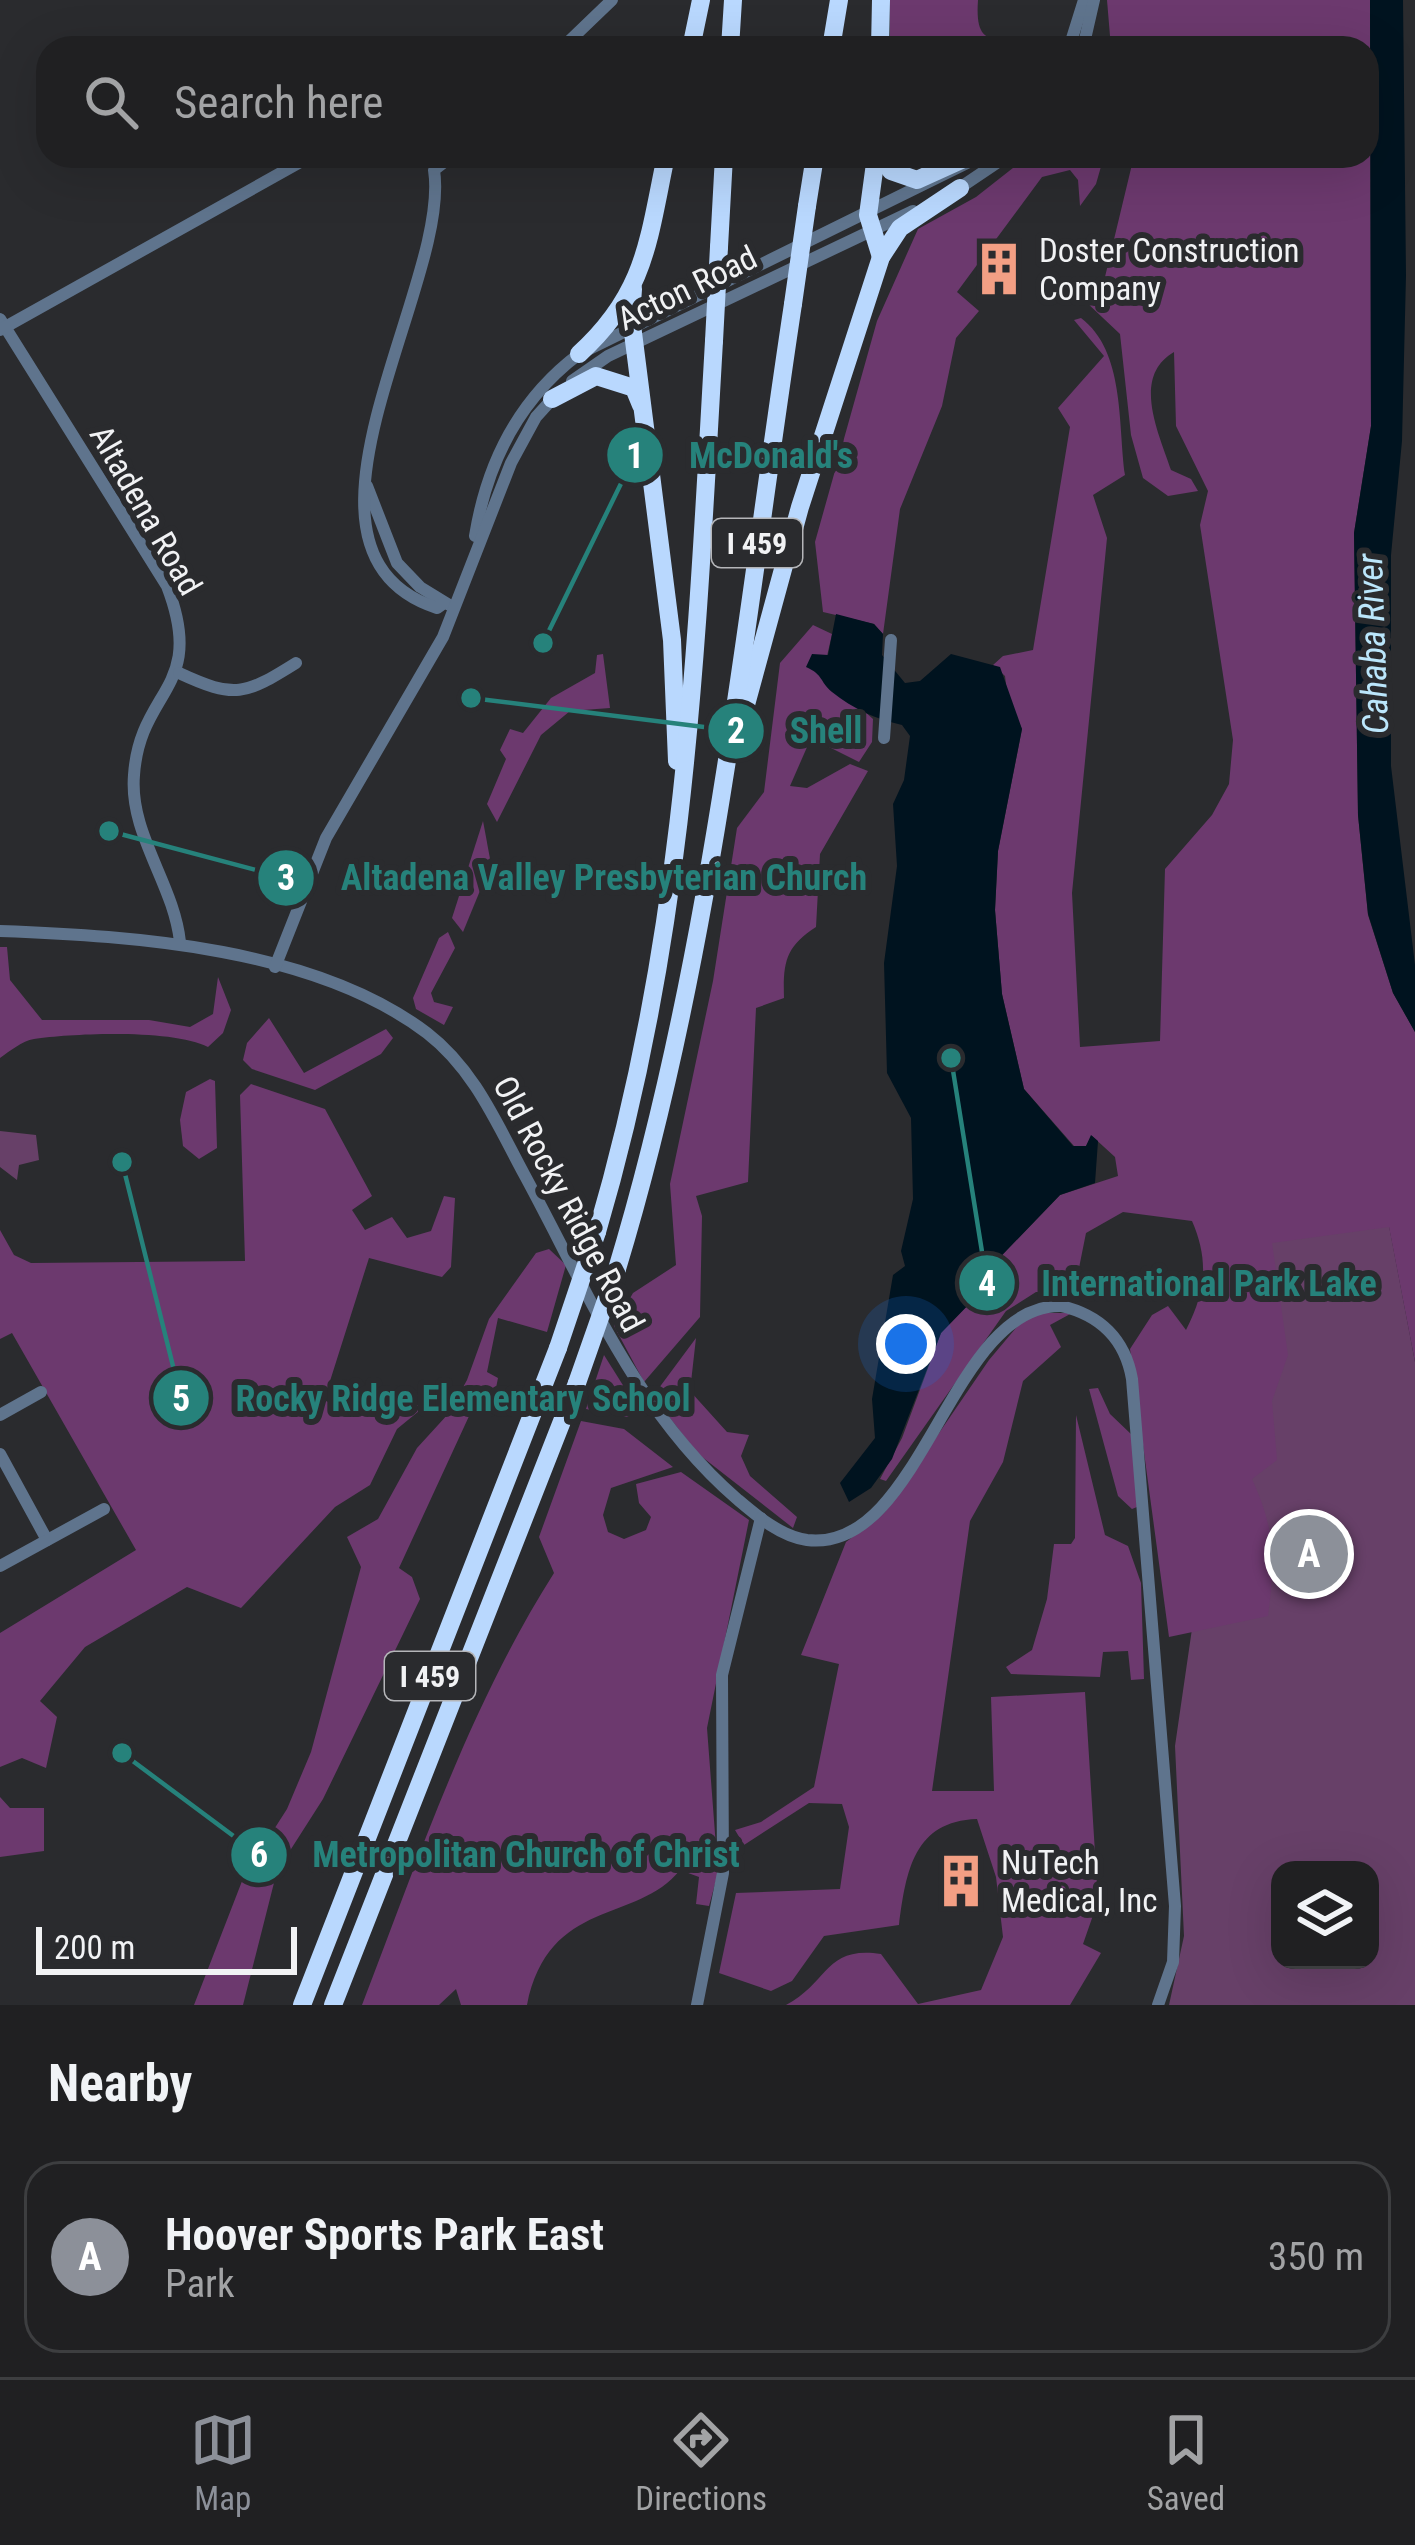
<!DOCTYPE html>
<style>
:root{--surface:#202022;--page:#2d2d2f;--text:#f1f3f6;--muted:#a2a3a5;--line:#3d3e40;--accent:#8c9099}
body{margin:0;font-family:"Roboto Condensed",sans-serif;background:var(--page);color:var(--text)}
.controls{position:absolute;right:36px;bottom:36px;display:grid;overflow:hidden;border-radius:24px;box-shadow:0 12px 48px #0002}
.controls button{width:108px;height:108px;display:grid;place-items:center;padding:0;border:0;border-bottom:3px solid var(--line);background:var(--surface);color:var(--text);font:60px sans-serif}
.scale{position:absolute;left:36px;bottom:30px;width:261px;box-sizing:border-box;padding-left:12px;border:6px solid #f1f2f4;border-top:0;font-size:33px;line-height:42px;white-space:nowrap;color:#f1f2f4;-webkit-text-stroke:9px #2a2b2e;paint-order:stroke}
.you{position:absolute;left:906px;top:1344px;width:42px;height:42px;margin:-30px;border:9px solid #fff;border-radius:50%;background:#1a73e8;box-shadow:0 0 0 18px #1a73e833}
.badge{display:grid;place-items:center;width:78px;height:78px;border-radius:50%;background:var(--accent);color:#fff;font-size:39px;font-weight:700}
.pin{position:absolute;translate:-50% -50%;border:6px solid #fff;box-shadow:0 3px 12px #0006}
.list{margin:0;padding:0;list-style:none}
h2{display:flex;justify-content:space-between;align-items:center;height:156px;margin:0;padding:0 48px;font-size:51px}
h2 small{font-size:39px;font-weight:400;color:var(--muted)}
.list li{display:grid;grid-template-columns:78px 1fr auto;gap:36px;align-items:center;box-sizing:border-box;height:192px;margin:0 24px 24px;padding:0 24px;border:3px solid var(--line);border-radius:36px}
.list b{display:block;font-size:45px;white-space:nowrap}
.list p{margin:0;font-size:39px;white-space:nowrap;color:var(--muted)}
.list em{font-size:39px;font-style:normal;color:var(--muted)}
.icon{flex:none;width:66px;height:66px;fill:none;stroke:currentColor;stroke-width:2;stroke-linecap:round;stroke-linejoin:round}
.map{position:relative;flex:none;width:1415px;height:2005px;overflow:hidden}
.search{position:absolute;background:var(--surface);box-shadow:0 12px 48px #0002;left:36px;right:36px;top:36px;height:132px;display:flex;align-items:center;gap:30px;box-sizing:border-box;padding:0 42px;border-radius:36px;color:var(--muted);font-size:45px}
.sheet{height:372px;background:var(--surface)}
nav{display:flex;justify-content:space-around;align-items:center;box-sizing:border-box;height:168px;border-top:3px solid var(--line);background:var(--surface);font-size:33px;color:var(--muted)}
nav a{display:grid;justify-items:center;gap:6px}
nav .on{color:var(--accent)}
.map>svg:first-child{display:block}
.green{fill:#674068;fill-rule:evenodd}
.forest{fill:#6c396e}
.water{fill:#00131f}
.lines{fill:none;stroke-linecap:round;stroke-linejoin:round}
.minor{stroke:#5f748d;stroke-width:12}
.highway{stroke:#b9d8fe;stroke-width:18}
.highway-bridge{stroke:#b9d8fe;stroke-width:18}
.labels{text-anchor:middle;dominant-baseline:central;stroke-width:12;stroke-linejoin:round;paint-order:stroke}
.shield{fill:#2a2b2e;stroke:#b5b6b9;stroke-width:3}
.shield-label{font-size:30px;font-weight:bold;fill:#f1f2f4}
.poi-label{font-size:33px;fill:#f1f2f4;stroke:#2a2b2e;text-anchor:start}
.street-label{font-size:33px;fill:#f1f2f4;stroke:#2a2b2e}
.water-label{font-size:36px;font-style:italic;fill:#bbe6fb;stroke:#2a2b2e}
.leader{fill:none;stroke:#26827b;stroke-width:4.5}
.callout-dot{fill:#26827b;stroke:#2a2b2e;stroke-width:4.5}
.mark-label{font-size:36px;text-anchor:middle;font-weight:bold;fill:#fff}
.callout-label{font-size:36px;text-anchor:middle;font-weight:bold;fill:#26827b;stroke:#2a2b2e;stroke-width:12;stroke-linejoin:round;paint-order:stroke}
</style>
<div class="map">
<svg width="1415" height="2005" viewBox="0 0 1415 2005">
<rect width="100%" height="100%" fill="#2a2b2e"/>
<g class="green">
<polygon points="0,1131 36,1135 39,1160 19,1165 17,1180 0,1167"/>
<path d="M 1389,1226 L 1415,1362 L 1415,2005 L 1169,2005 L 1184,1936 L 1175,1746 L 1249,1236 ZM 1280,1870 L 1370,1870 L 1370,1960 L 1280,1960 Z"/>
</g>
<g class="forest">
<path d="M 890,0 L 978,0 C 975,43 989,42 1027,37 L 1029,48 L 890,48 Z"/>
<path d="M 1107,0 L 1370,0 L 1371,426 L 1354,533 L 1358,815 L 1368,915 L 1393,993 L 1415,1032 L 1415,1362 L 1389,1227 L 1272,1243 L 1288,1355 L 1272,1401 L 1277,1460 L 1252,1479 C 1276,1532 1275,1559 1268,1616 L 1169,1637 L 1130,1349 L 1152,1315 L 1168,1306 L 1186,1330 C 1206,1291 1209,1260 1192,1221 L 1123,1212 L 1086,1233 L 1074,1293 L 1036,1292 L 1006,1311 L 886,1481 L 880,1479 L 902,1438 L 941,1333 L 971,1302 L 982,1276 L 1060,1195 L 1118,1176 L 1115,1157 L 1092,1136 L 1086,1146 L 1074,1146 L 1024,1089 L 1002,994 L 995,910 L 998,851 L 1022,729 L 1008,701 L 1005,676 L 993,665 L 1003,656 L 1033,650 L 1070,427 L 1058,408 L 1104,356 L 1074,320 L 1081,318 C 1125,351 1118,424 1125,475 L 1093,495 L 1107,538 L 1072,893 L 1080,1047 L 1160,1041 L 1165,869 L 1212,815 L 1229,784 L 1233,740 L 1200,525 L 1208,491 L 1176,426 L 1174,352 C 1131,377 1159,433 1171,470 L 1191,479 L 1198,491 L 1168,496 L 1143,478 L 1131,435 L 1120,334 L 1085,301 L 1104,281 L 1134,156 L 1367,156 L 1367,48 L 1111,48 Z"/>
<polygon points="1028,156 1104,156 1096,184 1080,206 1078,180 1070,170 1042,177 957,292 979,311 956,338 942,406 900,509 883,634 874,624 823,612 815,542 877,321 918,229 976,197"/>
<path d="M 813,625 L 832,634 L 823,674 L 873,719 L 872,742 L 859,762 L 811,738 L 790,786 L 807,788 L 850,764 L 868,771 L 820,854 L 816,927 C 785,947 783,963 784,998 L 756,1008 L 748,1182 L 696,1196 L 702,1216 L 700,1317 L 644,1382 L 614,1326 L 633,1293 L 676,1265 L 670,1184 L 713,981 L 737,828 L 764,792 L 780,663 Z"/>
<polygon points="603,654 610,708 570,711 541,735 497,822 487,804 506,759 500,750 510,729 523,733 551,698 595,673 597,655"/>
<polygon points="483,821 491,864 463,932 452,918"/>
<polygon points="448,932 455,948 431,993 434,1002 453,1007 444,1025 416,1009 413,998 439,938"/>
<path d="M 0,947 L 7,947 L 10,980 L 42,1020 L 149,1020 L 190,1027 L 213,1014 L 218,977 L 231,1010 L 223,1033 L 208,1047 C 174,1029 73,1033 34,1039 C 22,1041 10,1051 0,1058 Z"/>
<polygon points="269,1018 304,1073 386,1029 393,1038 381,1054 315,1090 252,1069 243,1060 247,1043"/>
<polygon points="210,1079 215,1081 217,1148 199,1159 183,1146 180,1120 186,1092"/>
<path d="M 251,1084 L 325,1109 L 372,1196 L 352,1210 L 365,1230 L 392,1217 L 407,1238 L 431,1231 L 444,1196 L 455,1198 L 451,1267 L 442,1277 L 369,1258 L 324,1400 C 397,1435 376,1407 438,1387 L 441,1393 L 397,1429 L 370,1485 L 335,1507 L 241,1608 L 187,1587 L 85,1647 L 40,1701 L 57,1717 L 46,1768 L 22,1758 L 0,1767 L 0,1633 L 136,1550 L 12,1333 L 0,1339 L 0,1230 L 14,1255 L 31,1263 L 245,1261 L 240,1095 Z"/>
<polygon points="549,1249 566,1265 547,1332 498,1318 487,1372 498,1378 496,1388 476,1401 399,1568 412,1577 420,1599 323,1799 277,1871 243,2005 194,2005 244,1876 287,1809 311,1752 361,1567 347,1537 378,1519 417,1448 449,1413 467,1380 489,1319 536,1253"/>
<path d="M 1037,1313 L 1072,1313 L 1050,1325 L 1061,1347 L 1023,1381 L 1003,1462 L 970,1521 L 932,1791 L 994,1791 L 991,1697 L 1085,1692 L 1098,1901 L 1083,1944 L 1101,1953 L 1070,2005 L 786,2005 C 830,1982 824,1946 881,1954 L 918,2004 L 981,1990 L 1003,1937 L 996,1877 L 977,1819 C 914,1821 906,1871 899,1925 L 824,1936 L 792,1981 L 771,1991 L 719,1973 L 736,1893 L 840,1889 L 849,1827 L 842,1804 L 809,1803 L 744,1845 L 735,1830 L 761,1822 L 814,1787 L 839,1664 L 801,1655 L 846,1542 L 885,1512 L 989,1360 L 1020,1323 Z"/>
<polygon points="696,1338 690,1391 727,1432 749,1435 741,1456 750,1476 797,1517 793,1528 697,1453 653,1396"/>
<polygon points="604,1355 636,1406 628,1417 586,1409"/>
<polygon points="1098,1388 1110,1414 1132,1435 1137,1507 1132,1509 1118,1496 1089,1389"/>
<polygon points="1076,1415 1105,1535 1128,1546 1141,1583 1144,1679 1131,1680 1128,1651 1103,1652 1100,1677 1011,1674 1006,1667 1032,1650 1047,1599 1054,1544 1071,1544 1075,1538"/>
<path d="M 581,1421 L 624,1429 L 673,1467 L 611,1488 L 603,1515 L 608,1532 L 624,1539 L 646,1530 L 651,1517 L 639,1503 L 636,1484 L 681,1472 L 749,1520 L 707,1728 L 718,1873 L 709,1906 L 696,1904 L 699,1877 L 680,1870 C 637,1924 549,1897 527,2005 L 461,2005 L 456,1989 L 439,2005 L 362,2005 C 419,1857 469,1707 554,1573 L 539,1537 Z"/>
<polygon points="0,1797 10,1808 44,1808 44,1851 0,1857"/>
</g>
<g class="water">
<polygon points="1370,0 1403,0 1406,275 1402,441 1391,555 1391,766 1415,965 1415,1032 1393,993 1368,914 1358,815 1354,533 1371,426"/>
<path d="M 836,614 L 874,624 L 883,634 L 882,655 L 905,683 L 920,681 L 951,654 L 1000,667 L 1022,729 L 998,851 L 995,910 L 1002,994 L 1024,1089 L 1073,1146 L 1086,1146 L 1091,1135 L 1098,1141 L 1095,1183 L 1060,1195 L 982,1276 L 971,1302 L 941,1333 L 892,1459 L 871,1488 L 849,1502 L 840,1483 L 875,1438 L 872,1399 L 893,1275 L 905,1266 L 901,1251 L 913,1199 L 911,1118 L 887,1073 L 884,963 L 897,866 L 893,804 L 904,780 L 910,736 L 902,725 C 876,719 853,709 832,692 C 819,681 824,675 806,667 L 812,654 L 828,655 Z"/>
</g>
<g class="lines">
<g class="minor">
<polyline points="562,48 612,0"/>
<polyline points="1069,48 1084,0"/>
<polyline points="1083,48 1094,0"/>
<polyline points="958,189 1007,156"/>
<path d="M 0,319 L 167,586 C 207,690 140,688 134,775 C 129,834 174,884 180,942"/>
<polyline points="0,330 311,156"/>
<polyline points="572,381 608,356 913,211"/>
<polyline points="367,486 397,563 420,587 451,606"/>
<path d="M 475,536 C 487,462 518,400 579,354 L 981,156"/>
<path d="M 444,603 L 437,608 C 266,552 452,284 434,170 L 452,156"/>
<path d="M 179,673 C 235,699 245,695 296,663"/>
<polyline points="884,738 891,640"/>
<path d="M 0,931 C 136,936 315,948 427,1033 C 474,1069 497,1124 524,1174 C 587,1290 636,1412 737,1499 C 757,1516 780,1536 807,1540 C 922,1554 950,1304 1061,1306 C 1100,1315 1125,1339 1132,1379 L 1175,1906 L 1173,1962 L 1158,2005"/>
<polyline points="275,967 326,838 443,637 511,463 536,417 556,395"/>
<polyline points="0,1415 41,1392"/>
<polyline points="0,1454 47,1540"/>
<polyline points="0,1566 104,1509"/>
<polyline points="697,2005 723,1873 722,1675 761,1518"/>
</g>
<g class="highway">
<polyline points="691,48 701,0"/>
<polyline points="730,48 733,0"/>
<polyline points="831,48 839,0"/>
<polyline points="880,48 881,0"/>
<polyline points="876,156 868,215 881,257"/>
<polyline points="881,156 891,171 917,180 970,156"/>
<polyline points="807,206 815,156"/>
<polyline points="719,247 724,156"/>
<polyline points="633,289 631,317 672,640 677,761"/>
<path d="M 579,354 C 646,293 648,241 666,156"/>
<polyline points="552,399 596,376 634,388 641,405"/>
<polyline points="735,745 800,507 881,257 900,228 960,188"/>
<path d="M 597,1232 C 686,931 696,652 714,341"/>
<path d="M 617,1269 C 712,956 744,627 793,304"/>
<polyline points="302,2005 558,1348"/>
<polyline points="333,2005 577,1383"/>
</g>
<g class="highway-bridge">
<polyline points="793,304 807,206"/>
<polyline points="714,341 719,247"/>
<polyline points="558,1348 597,1232"/>
<polyline points="577,1383 617,1269"/>
</g>
</g>
<defs>
<symbol id="building-bare" viewBox="-9 -9 18 18"><path d="M-4-6H4V6H1V3H-1V6H-4ZM-2.5-4.3h1.7v1.8h-1.7ZM.8-4.3h1.7v1.8H.8ZM-2.5-1h1.7V.8h-1.7ZM.8-1h1.7V.8H.8Z" fill="#f39f84" stroke="#2a2b2e" stroke-width="2.5" paint-order="stroke"/></symbol>
</defs>
<g fill-rule="evenodd">
<use href="#building-bare" x="961" y="231" width="76" height="76"/>
<use href="#building-bare" x="923" y="1843" width="76" height="76"/>
</g>
<g class="labels">
<g class="shield">
<rect x="712" y="519" width="90" height="48" rx="9"/>
<rect x="385" y="1652" width="90" height="48" rx="9"/>
</g>
<g class="shield-label">
<text x="757" y="543">I 459</text>
<text x="430" y="1676">I 459</text>
</g>
<g class="poi-label">
<text x="1039" y="250">Doster Construction<tspan x="1039" dy="38">Company</tspan></text>
<text x="1001" y="1862">NuTech<tspan x="1001" dy="38">Medical, Inc</tspan></text>
</g>
<g class="street-label">
<text transform="translate(687 288) rotate(-26)">Acton Road</text>
<text transform="translate(146 510) rotate(60)">Altadena Road</text>
<text transform="translate(569 1204) rotate(62)">Old Rocky Ridge Road</text>
</g>
<g class="water-label">
<text transform="translate(1373 644) rotate(-92)">Cahaba River</text>
</g>
</g>
<path class="leader" d="M543 643L635 455M471 698L736 731M109 831L286 878M951 1058L987 1283M122 1162L181 1398M122 1753L259 1855"/>
<g class="callout-dot">
<circle cx="543" cy="643" r="12"/>
<circle cx="471" cy="698" r="12"/>
<circle cx="109" cy="831" r="12"/>
<circle cx="951" cy="1058" r="12"/>
<circle cx="122" cy="1162" r="12"/>
<circle cx="122" cy="1753" r="12"/>
<circle cx="635" cy="455" r="30"/>
<circle cx="736" cy="731" r="30"/>
<circle cx="286" cy="878" r="30"/>
<circle cx="987" cy="1283" r="30"/>
<circle cx="181" cy="1398" r="30"/>
<circle cx="259" cy="1855" r="30"/>
</g>
<g class="mark-label">
<text x="635" y="468">1</text>
<text x="736" y="743">2</text>
<text x="286" y="890">3</text>
<text x="987" y="1296">4</text>
<text x="181" y="1411">5</text>
<text x="259" y="1867">6</text>
</g>
<g class="callout-label">
<text x="771" y="468">McDonald's</text>
<text x="826" y="743">Shell</text>
<text x="604" y="890">Altadena Valley Presbyterian Church</text>
<text x="1209" y="1296">International Park Lake</text>
<text x="463" y="1411">Rocky Ridge Elementary School</text>
<text x="526" y="1867">Metropolitan Church of Christ</text>
</g>
</svg>
<div class="controls">
<button><svg class="icon" aria-label="layers" viewBox="0 0 24 24"><path d="M12 4l9 5-9 5-9-5zM3 14l9 5 9-5"/></svg></button>
</div>
<div class="scale">200 m</div>
<div class="you"></div>
<div class="pin badge" style="left:1309px;top:1554px">A</div>
<div class="search"><svg class="icon" aria-label="search" viewBox="0 0 24 24"><circle cx="10" cy="10" r="6"/><path d="M15 15l6 6"/></svg>Search here</div>
</div>
<section class="sheet">
<h2>Nearby<small></small></h2>
<ul class="list">
<li><span class="badge">A</span><div><b>Hoover Sports Park East</b><p>Park</p></div><em>350 m</em></li>
</ul>
</section>
<nav>
<a class="on"><svg class="icon" aria-label="map" viewBox="0 0 24 24"><path d="M3 6l6-2 6 2 6-2v14l-6 2-6-2-6 2zM9 4v14M15 6v14"/></svg>Map</a>
<a><svg class="icon" aria-label="directions" viewBox="0 0 24 24"><path d="M12 3l9 9-9 9-9-9zM9 14v-3h6M13 9l2 2-2 2"/></svg>Directions</a>
<a><svg class="icon" aria-label="saved" viewBox="0 0 24 24"><path d="M7 4h10v16l-5-4-5 4z"/></svg>Saved</a>
</nav>
